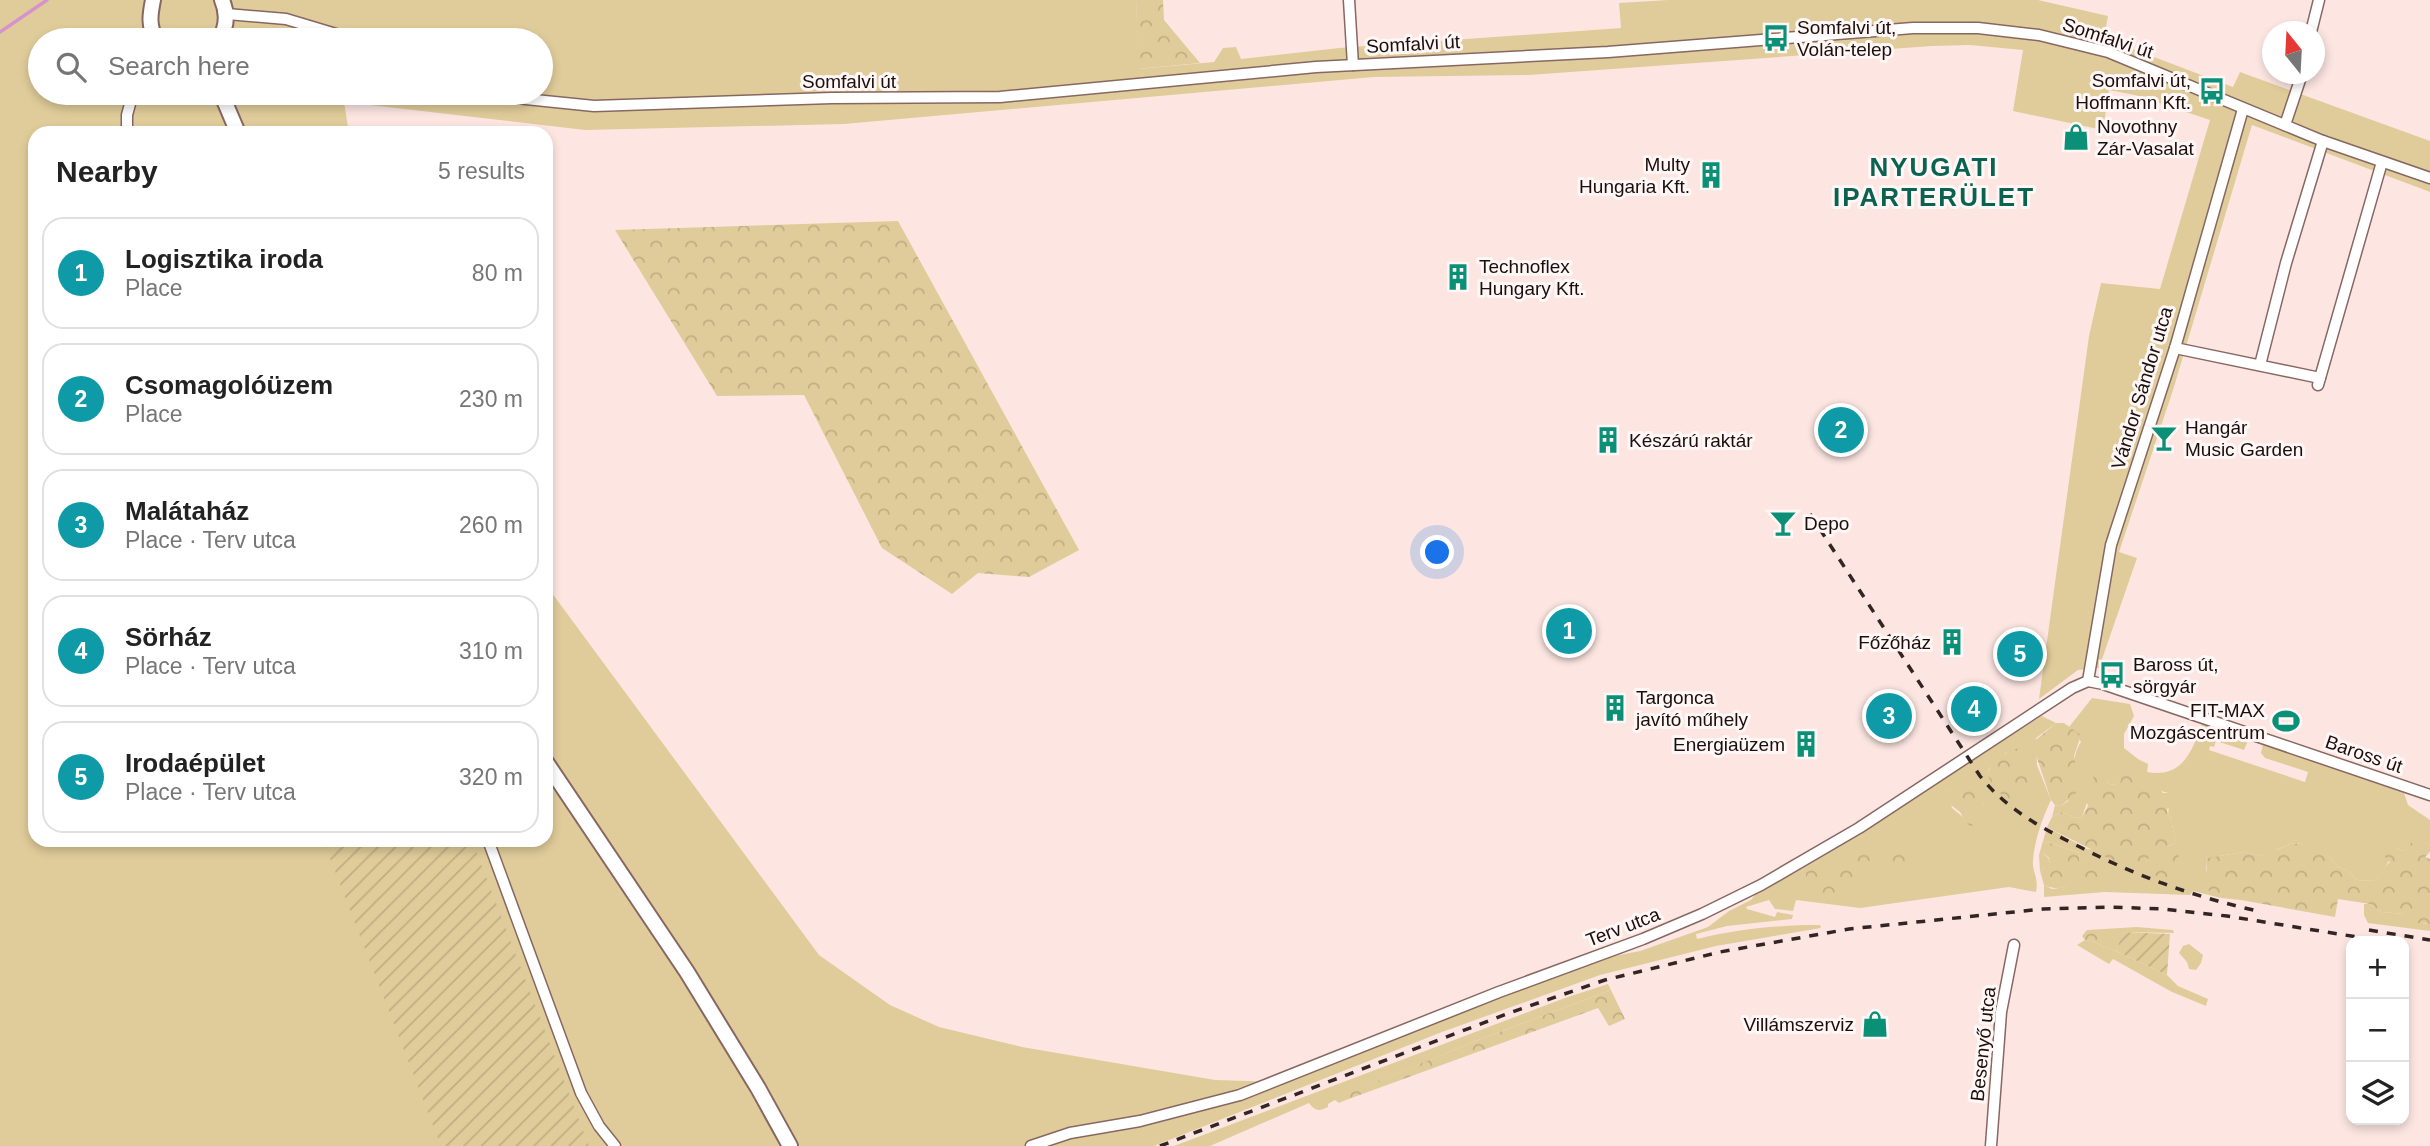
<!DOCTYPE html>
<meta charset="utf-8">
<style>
:root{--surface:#fff;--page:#f2f2f2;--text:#222;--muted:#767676;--line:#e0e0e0;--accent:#0b9078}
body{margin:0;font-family:Helvetica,sans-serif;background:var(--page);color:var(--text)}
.controls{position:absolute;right:21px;bottom:21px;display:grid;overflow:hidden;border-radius:14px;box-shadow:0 4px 10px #0003}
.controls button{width:63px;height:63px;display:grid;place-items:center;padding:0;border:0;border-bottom:2px solid var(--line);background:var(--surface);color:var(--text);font:35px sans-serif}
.compass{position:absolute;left:2262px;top:21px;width:63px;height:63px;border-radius:50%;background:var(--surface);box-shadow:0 4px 10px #0003;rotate:342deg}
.you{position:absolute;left:1438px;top:553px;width:24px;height:24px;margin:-18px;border:5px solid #fff;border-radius:50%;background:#1a73e8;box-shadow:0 0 0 10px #1a73e833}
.badge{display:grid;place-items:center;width:46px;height:46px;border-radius:50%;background:var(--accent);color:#fff;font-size:23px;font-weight:700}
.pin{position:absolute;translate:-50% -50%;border:4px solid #fff;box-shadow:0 2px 7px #0006}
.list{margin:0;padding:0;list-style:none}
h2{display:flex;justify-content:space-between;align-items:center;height:91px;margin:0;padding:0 28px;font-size:30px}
h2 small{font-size:23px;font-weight:400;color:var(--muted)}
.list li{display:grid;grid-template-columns:46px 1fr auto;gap:21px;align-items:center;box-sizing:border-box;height:112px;margin:0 14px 14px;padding:0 14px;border:2px solid var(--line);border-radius:21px}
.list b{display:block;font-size:26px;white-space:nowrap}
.list p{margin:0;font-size:23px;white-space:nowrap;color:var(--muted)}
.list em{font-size:23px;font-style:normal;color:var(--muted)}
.icon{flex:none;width:38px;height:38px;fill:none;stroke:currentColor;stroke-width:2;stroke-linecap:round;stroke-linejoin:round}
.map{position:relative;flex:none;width:2430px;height:1146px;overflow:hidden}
.search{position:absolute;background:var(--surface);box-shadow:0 4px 10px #0003;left:28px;top:28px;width:525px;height:77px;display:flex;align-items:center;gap:18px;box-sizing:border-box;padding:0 24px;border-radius:38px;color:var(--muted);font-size:26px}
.panel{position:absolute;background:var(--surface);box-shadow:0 4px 10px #0003;left:28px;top:126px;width:525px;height:721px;border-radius:21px}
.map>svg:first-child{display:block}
.green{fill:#e0cc9a;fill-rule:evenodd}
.forest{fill:url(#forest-crowns)}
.garden{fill:url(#garden-furrows)}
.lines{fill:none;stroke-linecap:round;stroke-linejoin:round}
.stream{stroke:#d593cb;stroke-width:3.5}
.minor-casing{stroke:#886761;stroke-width:13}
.secondary-casing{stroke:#886761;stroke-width:18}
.minor{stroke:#fff;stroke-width:10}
.secondary{stroke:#fff;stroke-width:14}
.rail{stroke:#322523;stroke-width:3.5;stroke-dasharray:9 9;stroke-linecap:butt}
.labels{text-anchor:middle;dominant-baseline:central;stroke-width:6;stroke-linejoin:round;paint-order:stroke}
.poi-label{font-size:19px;fill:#1b0f0d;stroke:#fff7f6;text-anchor:start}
.street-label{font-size:19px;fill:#1b0f0d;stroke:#fff7f6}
.district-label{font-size:26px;font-weight:bold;letter-spacing:2px;fill:#0c6251;stroke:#fff7f6}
</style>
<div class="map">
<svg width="2430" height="1146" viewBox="0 0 2430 1146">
<defs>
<pattern id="forest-crowns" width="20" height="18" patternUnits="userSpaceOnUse" patternTransform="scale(1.75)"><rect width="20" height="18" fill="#e0cc9a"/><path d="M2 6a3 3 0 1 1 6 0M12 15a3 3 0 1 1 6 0" fill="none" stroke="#c0ae84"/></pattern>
<pattern id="garden-furrows" width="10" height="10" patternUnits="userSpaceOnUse" patternTransform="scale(1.75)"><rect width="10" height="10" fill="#e0cc9a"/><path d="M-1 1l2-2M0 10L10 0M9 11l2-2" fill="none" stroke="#c0ae84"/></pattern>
</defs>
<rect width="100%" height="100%" fill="#fde6e2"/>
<g class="green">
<path d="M 0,0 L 1136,0 L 1139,69 L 1214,62 L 1223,48 L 1236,47 L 1241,59 L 1339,48 L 1621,28 L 1619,3 L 1668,0 L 2038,0 L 2108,16 L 2104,38 L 2233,87 L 2240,72 L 2430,141 L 2430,192 L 2252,125 L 2173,390 L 2119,552 L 2137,558 L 2099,668 L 2078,670 L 2039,699 L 2089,336 L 2101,283 L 2160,289 L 2210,120 L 2135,95 L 2109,90 L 2103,130 L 2013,111 L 2023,50 L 1970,45 L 1932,46 L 1529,75 L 1374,77 L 844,124 L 585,130 L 344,102 L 349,133 L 35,133 L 35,840 L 546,840 L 546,585 L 819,955 L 890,1005 L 939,1027 L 1022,1047 L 1215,1080 L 1276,1082 L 1303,1064 L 1339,1058 L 1609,957 L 1640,951 L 1708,927 L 1729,911 L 1751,900 L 1755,895 C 1855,842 1946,775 2042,716 L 2056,723 L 2036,738 L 2037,765 L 2051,800 C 2042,819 2035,839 2033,860 C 2032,873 2039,877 2036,892 L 2009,887 L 1860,908 L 1796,900 L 1793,911 L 1775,909 L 1769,900 L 1746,907 L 1747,909 L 1775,917 L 1777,912 L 1793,915 L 1792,919 L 1727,926 L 1696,934 L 1697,939 C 1738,929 1778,925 1820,925 L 1821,928 L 1716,946 L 1600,975 L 1442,1032 L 1154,1146 L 0,1146 ZM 40,40 L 541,40 L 541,93 L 40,93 ZM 2007,752 L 1999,791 L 1987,774 L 1989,769 ZM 1954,790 L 1984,802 L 1978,817 L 1964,818 L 1952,808 L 1948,792 Z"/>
<path d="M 2092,698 L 2130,704 L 2134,716 L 2124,734 L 2124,748 L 2138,759 L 2148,764 L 2147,772 C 2182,778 2191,753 2202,725 L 2205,724 L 2249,738 L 2244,750 L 2216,741 L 2214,747 L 2210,746 L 2209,750 L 2305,782 L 2308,772 L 2265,758 L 2261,753 L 2263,744 L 2404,793 L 2408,805 L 2430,820 L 2430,845 L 2416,839 L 2403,851 L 2396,848 C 2391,861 2382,868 2377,881 L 2357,880 L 2349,871 L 2338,867 L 2329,856 L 2307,851 L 2302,844 L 2292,843 L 2263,856 L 2244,852 L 2206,858 C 2208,878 2201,885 2221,898 L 2193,891 L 2190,895 L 2105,892 L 2044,897 L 2044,885 L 2052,889 L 2067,887 L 2084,868 L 2079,860 L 2080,853 L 2047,842 L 2043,844 L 2043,853 L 2049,859 L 2050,863 L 2040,871 L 2039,855 L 2047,827 L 2087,849 L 2154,853 L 2175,843 C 2176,833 2171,828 2172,819 L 2168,815 L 2170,793 C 2163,793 2160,789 2154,787 C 2141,784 2125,782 2112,785 L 2106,781 L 2095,784 C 2089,795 2086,806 2082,817 L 2075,818 L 2062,812 L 2052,817 L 2055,805 L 2061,806 L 2068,801 C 2071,785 2072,754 2081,742 L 2076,733 L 2069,727 Z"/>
<polygon points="2364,904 2370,904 2381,912 2404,914 2424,924 2430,924 2430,931 2368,923 2364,915"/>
<path d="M 2085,940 C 2098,941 2104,949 2116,951 L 2167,975 L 2178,986 L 2208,999 L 2206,1006 L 2172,992 L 2113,959 L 2109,964 L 2077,945 Z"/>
<polygon points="2189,944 2203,955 2201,963 2196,970 2189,969 2187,962 2179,953 2183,946"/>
<path d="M 1608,984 L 1611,990 L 1478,1040 L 1345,1095 L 1346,1100 L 1339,1103 L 1335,1100 L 1328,1104 L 1328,1107 C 1319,1111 1316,1112 1309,1103 L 1210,1146 L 1174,1146 L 1565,998 Z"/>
</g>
<g class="forest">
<polygon points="1136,0 1163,0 1164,20 1200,63 1138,69"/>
<polygon points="898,221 1079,550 1029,577 978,573 952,594 882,548 804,395 717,396 615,230"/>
<polygon points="2056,723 2064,723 2081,735 2074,756 2078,778 2077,792 2061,806 2055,805 2051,800 2032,743"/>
<path d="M 2019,748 C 2034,760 2033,782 2024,797 C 2007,806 1994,789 1987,774 C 1992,761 2007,751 2019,748 Z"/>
<path d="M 2098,764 L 2106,771 L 2106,781 L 2112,785 L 2120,783 L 2123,774 L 2129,771 L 2154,781 L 2163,793 L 2170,793 L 2173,799 L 2173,805 L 2167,809 L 2168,815 L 2172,819 C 2171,828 2176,833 2175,843 L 2168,846 L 2165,852 L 2154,853 L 2149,858 L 2126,867 L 2047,827 L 2052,817 L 2062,812 L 2075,818 L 2082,817 L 2088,806 L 2086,800 L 2088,796 L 2085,792 L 2089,787 L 2095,784 L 2093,776 Z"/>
<polygon points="1970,782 1976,786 1976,791 1984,796 1984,802 1976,824 1971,826 1966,823 1960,812 1943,799 1948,792"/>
<polygon points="2416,838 2430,845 2430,852 2425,857 2430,859 2430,924 2409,922 2404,914 2381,912 2370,904 2338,899 2335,917 2241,900 2221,898 2209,891 2204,876 2207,870 2206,858 2244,852 2263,856 2268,846 2277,850 2292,843 2302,844 2308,851 2317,849 2329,856 2338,867 2349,871 2357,880 2377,881 2382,869 2390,862 2385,857 2383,845 2395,842 2396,848 2403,851"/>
<path d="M 2047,842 L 2080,853 L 2079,860 L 2084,867 C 2093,862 2097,860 2106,866 L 2107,870 L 2104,875 C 2087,881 2061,894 2044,885 L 2040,871 L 2050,862 L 2049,858 L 2043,853 L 2042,844 Z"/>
<polygon points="1902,848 1908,848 1915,859 1916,865 1901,872 1894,872 1886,862 1888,855"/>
<path d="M 1864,849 L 1872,850 L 1877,862 C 1870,872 1864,874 1854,878 C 1847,881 1847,886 1839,887 L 1836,893 L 1829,900 C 1808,896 1817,889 1806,876 L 1806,870 L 1824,861 L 1835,867 Z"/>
<path d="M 2178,854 L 2186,873 L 2181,879 C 2167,879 2155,877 2142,870 L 2143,866 Z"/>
<path d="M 2137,927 L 2173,930 L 2174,933 L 2123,932 L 2116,951 C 2104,949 2098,941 2085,940 L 2082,936 L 2087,930 Z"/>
<polygon points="1611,990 1625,1019 1609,1026 1598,1008 1346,1100 1344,1095 1478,1040"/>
</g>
<g class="garden">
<polygon points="323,840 472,840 589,1146 441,1146"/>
<polygon points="2123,932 2170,934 2167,975 2116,951"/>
</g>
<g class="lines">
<polyline class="stream" points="0,32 47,0"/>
<defs>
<g id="minor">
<polyline points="1349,0 1353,65"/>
<polyline points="227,14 286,19 356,40"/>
<polyline points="2311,32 2319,0"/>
<polyline points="487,93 505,97 594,106 832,98 1000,97 1316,67 1608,52 1913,28 1978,28 2039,35 2108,52 2323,141 2430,178"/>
<polyline points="2285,125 2302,74"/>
<polyline points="127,133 127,115 133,93"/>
<polyline points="2175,348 2320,378"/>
<polyline points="2260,365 2286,263 2323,141"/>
<polyline points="2318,385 2382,162"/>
<polyline points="2088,681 2111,545 2175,348 2243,109"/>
<polyline points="2088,681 2103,684 2430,795"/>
<polyline points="488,840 581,1093 599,1126 615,1146"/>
<polyline points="1031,1146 1070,1133 1140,1121 1240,1095 1499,992 1643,939 1702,914 1761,885 1859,828 2072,688 2088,681"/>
<polyline points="1991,1146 2001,1012 2014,945"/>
</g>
<g id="secondary">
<path d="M 153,0 C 150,15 148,27 157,40"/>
<path d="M 219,40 C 227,27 228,14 222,0"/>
<polyline points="221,93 238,133"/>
<polyline points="546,762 687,972 758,1088 790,1146"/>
</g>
</defs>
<use href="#minor" class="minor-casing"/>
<use href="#secondary" class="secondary-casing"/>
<use href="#minor" class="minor"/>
<use href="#secondary" class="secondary"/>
<g class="rail">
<path d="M 1810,514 L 1980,776 C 2006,809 2043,829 2080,847 C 2138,877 2198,898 2262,912"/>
<polyline points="2369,930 2430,940"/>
<polyline points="1160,1146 1512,1012 1605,980 1720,952 1849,929 2043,909 2109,907 2162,909 2227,916 2382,941"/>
</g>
</g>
<defs>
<symbol id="bus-bare" viewBox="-9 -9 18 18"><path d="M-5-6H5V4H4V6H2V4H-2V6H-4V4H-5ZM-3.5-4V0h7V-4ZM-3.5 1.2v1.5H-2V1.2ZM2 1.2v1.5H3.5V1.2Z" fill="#0b9078" stroke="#fff7f6" stroke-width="2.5" paint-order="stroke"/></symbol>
<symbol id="shop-bare" viewBox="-9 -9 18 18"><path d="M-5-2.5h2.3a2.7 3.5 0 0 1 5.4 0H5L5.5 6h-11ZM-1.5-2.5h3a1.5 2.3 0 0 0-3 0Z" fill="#0b9078" stroke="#fff7f6" stroke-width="2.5" paint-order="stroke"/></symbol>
<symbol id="building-bare" viewBox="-9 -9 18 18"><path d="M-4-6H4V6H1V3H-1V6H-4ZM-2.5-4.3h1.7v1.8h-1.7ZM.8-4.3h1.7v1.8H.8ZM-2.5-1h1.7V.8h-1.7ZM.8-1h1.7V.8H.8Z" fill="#0b9078" stroke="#fff7f6" stroke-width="2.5" paint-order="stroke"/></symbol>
<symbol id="bar-bare" viewBox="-9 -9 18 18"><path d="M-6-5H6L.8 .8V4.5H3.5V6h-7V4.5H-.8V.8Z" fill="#0b9078" stroke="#fff7f6" stroke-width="2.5" paint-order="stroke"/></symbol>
<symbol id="stadium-bare" viewBox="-9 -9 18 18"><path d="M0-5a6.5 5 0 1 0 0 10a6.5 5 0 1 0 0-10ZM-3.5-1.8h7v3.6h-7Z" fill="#0b9078" stroke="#fff7f6" stroke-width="2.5" paint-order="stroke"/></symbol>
</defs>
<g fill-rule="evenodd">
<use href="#bus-bare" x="1757" y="19" width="38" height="38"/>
<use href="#bus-bare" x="2193" y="72" width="38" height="38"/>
<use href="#shop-bare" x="2057" y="118" width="38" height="38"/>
<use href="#building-bare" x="1692" y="156" width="38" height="38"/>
<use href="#building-bare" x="1439" y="258" width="38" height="38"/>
<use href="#bar-bare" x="2145" y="419" width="38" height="38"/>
<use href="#building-bare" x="1589" y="421" width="38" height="38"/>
<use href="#bar-bare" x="1764" y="504" width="38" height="38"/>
<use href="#building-bare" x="1933" y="623" width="38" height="38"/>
<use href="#bus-bare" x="2093" y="656" width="38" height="38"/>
<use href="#building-bare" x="1596" y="689" width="38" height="38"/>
<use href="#stadium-bare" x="2267" y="702" width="38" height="38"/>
<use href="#building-bare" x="1787" y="725" width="38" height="38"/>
<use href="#shop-bare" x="1856" y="1005" width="38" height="38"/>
</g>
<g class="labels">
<g class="poi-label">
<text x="1797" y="27">Somfalvi út,<tspan x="1797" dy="22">Volán-telep</tspan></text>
<text x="2191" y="80" text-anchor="end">Somfalvi út,<tspan x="2191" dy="22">Hoffmann Kft.</tspan></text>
<text x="2097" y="126">Novothny<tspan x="2097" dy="22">Zár-Vasalat</tspan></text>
<text x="1690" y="164" text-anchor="end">Multy<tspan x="1690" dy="22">Hungaria Kft.</tspan></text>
<text x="1479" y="266">Technoflex<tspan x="1479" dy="22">Hungary Kft.</tspan></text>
<text x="2185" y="427">Hangár<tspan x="2185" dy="22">Music Garden</tspan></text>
<text x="1629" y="440">Készárú raktár</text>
<text x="1804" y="523">Depo</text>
<text x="1931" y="642" text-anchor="end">Főzőház</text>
<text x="2133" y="664">Baross út,<tspan x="2133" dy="22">sörgyár</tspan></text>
<text x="1636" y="697">Targonca<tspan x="1636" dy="22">javító műhely</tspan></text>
<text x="2265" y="710" text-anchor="end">FIT-MAX<tspan x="2265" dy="22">Mozgáscentrum</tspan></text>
<text x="1785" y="744" text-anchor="end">Energiaüzem</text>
<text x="1854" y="1024" text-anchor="end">Villámszerviz</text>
</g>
<g class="street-label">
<text transform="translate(2108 38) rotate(18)">Somfalvi út</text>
<text transform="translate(1413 44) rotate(-3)">Somfalvi út</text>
<text x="849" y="81">Somfalvi út</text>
<text transform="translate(2142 388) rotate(-73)">Vándor Sándor utca</text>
<text transform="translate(2364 754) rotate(19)">Baross út</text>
<text transform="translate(1623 927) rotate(-21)">Terv utca</text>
<text transform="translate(1983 1044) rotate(-84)">Besenyő utca</text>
</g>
<g class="district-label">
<text x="1934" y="167">NYUGATI<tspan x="1934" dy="30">IPARTERÜLET</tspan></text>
</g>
</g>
</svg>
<div class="controls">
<button>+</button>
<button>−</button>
<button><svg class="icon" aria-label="layers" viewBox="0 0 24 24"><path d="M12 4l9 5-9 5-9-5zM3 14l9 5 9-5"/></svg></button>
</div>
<svg class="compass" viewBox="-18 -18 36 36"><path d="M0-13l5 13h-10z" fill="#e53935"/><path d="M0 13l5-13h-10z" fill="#767676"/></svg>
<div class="you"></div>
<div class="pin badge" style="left:1569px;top:631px;background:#0f9aa8">1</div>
<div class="pin badge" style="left:1841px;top:430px;background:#0f9aa8">2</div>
<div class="pin badge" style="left:1889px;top:716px;background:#0f9aa8">3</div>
<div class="pin badge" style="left:1974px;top:709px;background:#0f9aa8">4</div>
<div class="pin badge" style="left:2020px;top:654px;background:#0f9aa8">5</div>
<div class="search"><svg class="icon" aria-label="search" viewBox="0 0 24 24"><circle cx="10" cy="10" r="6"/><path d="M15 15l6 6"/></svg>Search here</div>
<section class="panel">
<h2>Nearby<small>5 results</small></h2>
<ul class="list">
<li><span class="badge" style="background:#0f9aa8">1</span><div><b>Logisztika iroda</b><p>Place</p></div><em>80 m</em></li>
<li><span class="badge" style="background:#0f9aa8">2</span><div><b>Csomagolóüzem</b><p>Place</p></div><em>230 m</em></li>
<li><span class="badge" style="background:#0f9aa8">3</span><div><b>Malátaház</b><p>Place · Terv utca</p></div><em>260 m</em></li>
<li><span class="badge" style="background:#0f9aa8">4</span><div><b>Sörház</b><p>Place · Terv utca</p></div><em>310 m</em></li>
<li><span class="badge" style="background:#0f9aa8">5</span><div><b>Irodaépület</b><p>Place · Terv utca</p></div><em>320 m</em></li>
</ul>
</section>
</div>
